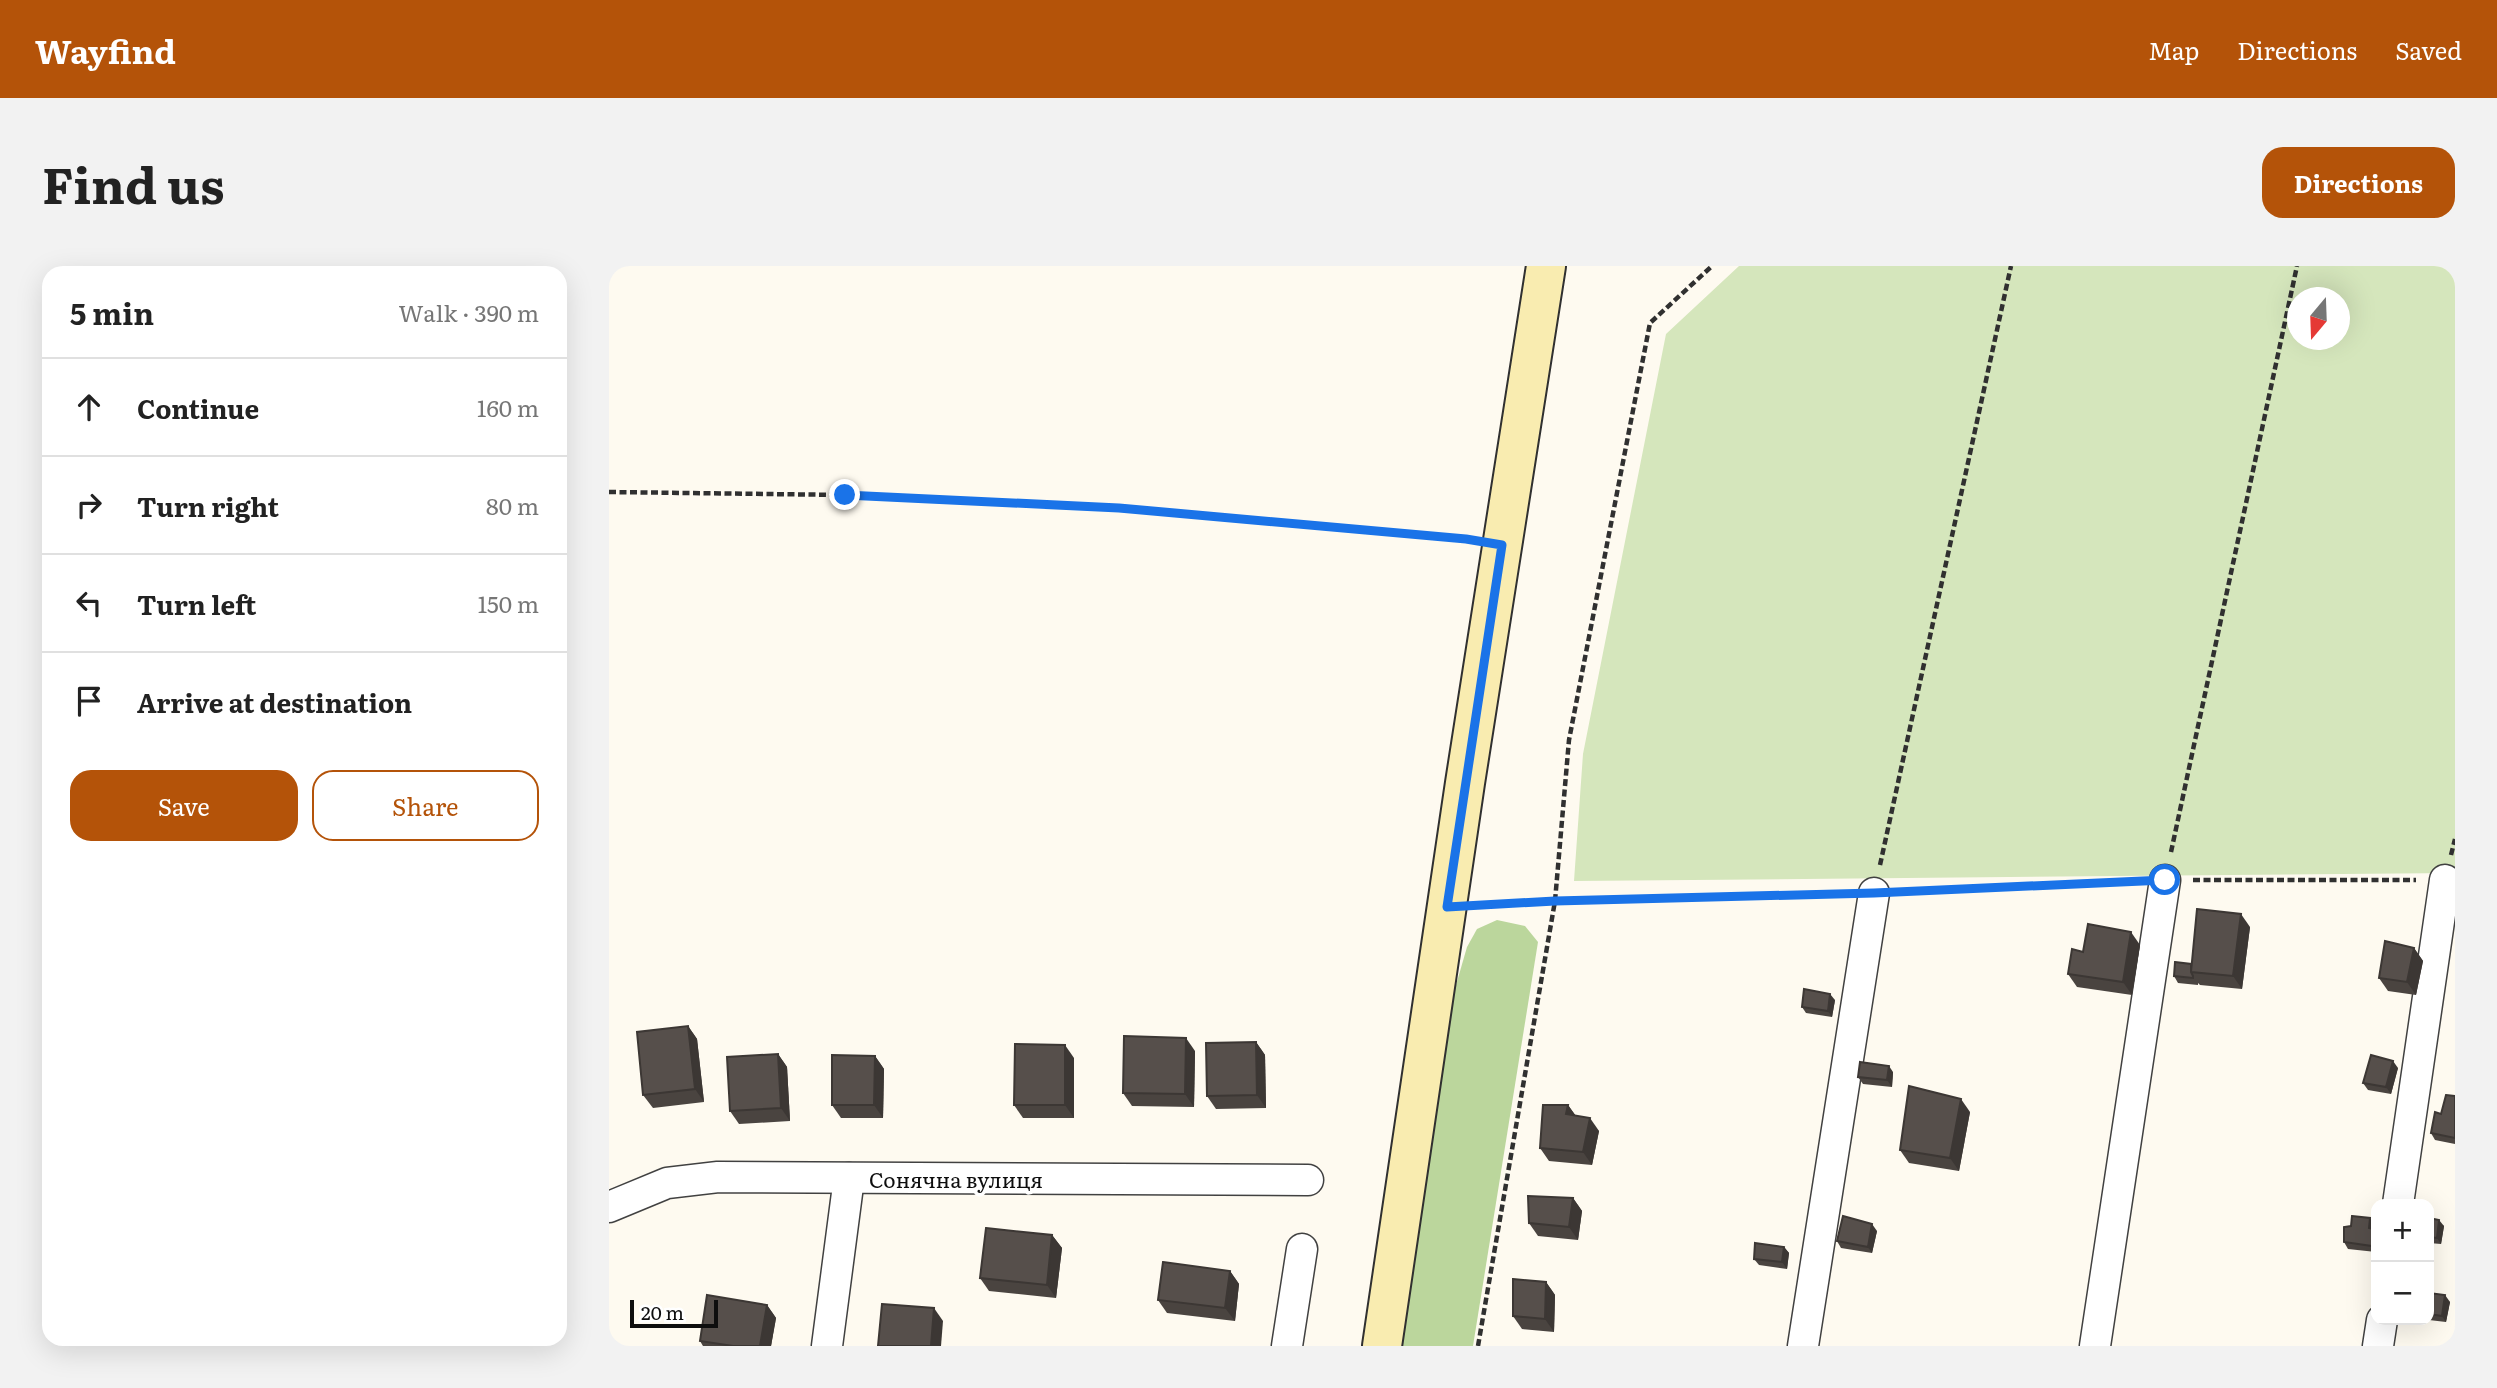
<!DOCTYPE html>
<meta charset="utf-8">
<style>
:root{--surface:#fff;--page:#f2f2f2;--text:#222;--muted:#767676;--line:#e0e0e0;--accent:#b45309}
body{margin:0;font-family:Literata,serif;background:var(--page);color:var(--text)}
.controls{position:absolute;right:21px;bottom:21px;display:grid;overflow:hidden;border-radius:14px;box-shadow:0 7px 28px #0002}
.controls button{width:63px;height:63px;display:grid;place-items:center;padding:0;border:0;border-bottom:2px solid var(--line);background:var(--surface);color:var(--text);font:35px sans-serif}
.compass{position:absolute;left:1678px;top:21px;width:63px;height:63px;border-radius:50%;background:var(--surface);box-shadow:0 7px 28px #0002;rotate:199deg}
.scale{position:absolute;left:21px;bottom:18px;width:88px;box-sizing:border-box;padding-left:7px;border:4px solid #0e0e0e;border-top:0;font-size:19px;line-height:24px;white-space:nowrap;color:#0e0e0e;-webkit-text-stroke:5px #fff;paint-order:stroke}
.stop{position:absolute;width:21px;height:21px;margin:-16px;border:5px solid #1a73e8;border-radius:50%;background:#fff}
.stop.end{background:#1a73e8;border-color:#fff;box-shadow:0 2px 7px #0008}
.list{margin:0;padding:0;list-style:none}
h2{display:flex;justify-content:space-between;align-items:center;height:91px;margin:0;padding:0 28px;font-size:30px}
h2 small{font-size:23px;font-weight:400;color:var(--muted)}
.list li{display:grid;grid-template-columns:46px 1fr auto;gap:21px;align-items:center;box-sizing:border-box;height:98px;padding:0 28px;border-top:2px solid var(--line)}
.list b{display:block;font-size:26px;white-space:nowrap}
.list em{font-size:23px;font-style:normal;color:var(--muted)}
.actions{display:flex;gap:14px;padding:21px 28px}
.actions a{flex:1;padding:16px 0;border:2px solid var(--accent);border-radius:21px;text-align:center;font-size:24px;color:var(--accent)}
.actions .main{background:var(--accent);color:#fff}
.icon{flex:none;width:38px;height:38px;fill:none;stroke:currentColor;stroke-width:2;stroke-linecap:round;stroke-linejoin:round}
.map{position:relative;flex:none;width:1846px;height:1080px;overflow:hidden;border-radius:21px}
header{display:flex;align-items:center;gap:42px;box-sizing:border-box;height:98px;padding:0 35px;background:var(--accent);color:#fff}
header strong{font-size:33px}
nav{display:flex;gap:38px;margin-inline-start:auto;font-size:24px}
.intro{display:flex;align-items:center;justify-content:space-between;box-sizing:border-box;height:168px;padding:0 42px}
h1{margin:0;font-size:49px}
.button{padding:18px 32px;border-radius:21px;background:var(--accent);color:#fff;font-size:24px;font-weight:700}
main{display:flex;gap:42px;padding:0 42px}
aside{flex:1;background:var(--surface);border-radius:21px;box-shadow:0 7px 28px #0002}
.map>svg:first-child{display:block}
.green{fill:#d5e6bc;fill-rule:evenodd}
.forest{fill:#bbd69c}
.lines{fill:none;stroke-linecap:round;stroke-linejoin:round}
.street-casing{stroke:#414141;stroke-width:33}
.secondary-casing{stroke:#303030;stroke-width:42}
.path{stroke:#303030;stroke-width:4.5;stroke-dasharray:7 3.5;stroke-linecap:butt}
.street{stroke:#fff;stroke-width:30}
.secondary{stroke:#f9ecb0;stroke-width:38}
.wall{fill:#4a4440}
.shaded-wall{fill:#3c3734}
.building{fill:#564f4b;stroke:#3c3734;stroke-width:2}
.route{stroke:#1a73e8;stroke-width:9}
.labels{text-anchor:middle;dominant-baseline:central;stroke-width:7;stroke-linejoin:round;paint-order:stroke}
.street-label{font-size:21px;fill:#0e0e0e;stroke:#fff}
</style>
<header>
<strong>Wayfind</strong>
<nav><a>Map</a><a>Directions</a><a>Saved</a></nav>
</header>
<div class="intro"><h1>Find us</h1><a class="button">Directions</a></div>
<main>
<aside>
<h2>5 min<small>Walk · 390 m</small></h2>
<ul class="list">
<li><svg class="icon" aria-label="ahead" viewBox="0 0 24 24"><path d="M12 20V5M6 11l6-6 6 6"/></svg><div><b>Continue</b></div><em>160 m</em></li>
<li><svg class="icon" aria-label="right" viewBox="0 0 24 24"><path d="M7 20v-9h11M14 6l5 5-5 5"/></svg><div><b>Turn right</b></div><em>80 m</em></li>
<li><svg class="icon" aria-label="left" viewBox="0 0 24 24"><path d="M17 20v-9H6M10 6l-5 5 5 5"/></svg><div><b>Turn left</b></div><em>150 m</em></li>
<li><svg class="icon" aria-label="arrive" viewBox="0 0 24 24"><path d="M6 21V4h12l-3 4 3 4H6"/></svg><div><b>Arrive at destination</b></div></li>
</ul>
<div class="actions"><a class="main">Save</a><a>Share</a></div>
</aside>
<div class="map">
<svg width="1846" height="1080" viewBox="0 0 1846 1080">
<rect width="100%" height="100%" fill="#fefaf0"/>
<path class="green" d="M 1130,0 L 1846,0 L 1846,607 L 965,615 L 974,488 L 1057,68 ZM 1688,32 L 1730,32 L 1730,74 L 1688,74 Z"/>
<polygon class="forest" points="888,654 916,660 929,676 864,1080 790,1080 845,726 858,681 868,663"/>
<g class="lines">
<defs>
<g id="street">
<polyline points="1789,938 1836,614"/>
<polyline points="0,941 58,917 109,911 699,914"/>
<polyline points="218,1080 240,912"/>
<polyline points="678,1080 693,983"/>
<polyline points="1194,1080 1265,627"/>
<polyline points="1486,1080 1556,614"/>
<polyline points="1769,1080 1773,1054"/>
</g>
<polyline id="secondary" points="773,1080 856,517 937,0"/>
</defs>
<use href="#street" class="street-casing"/>
<use href="#secondary" class="secondary-casing"/>
<g class="path">
<polyline points="0,226 236,229 510,242 862,274"/>
<polyline points="1562,586 1688,0"/>
<polyline points="1842,589 1846,573"/>
<polyline points="1271,599 1402,0"/>
<polyline points="1584,614 1807,614"/>
<polyline points="1294,626 1527,616"/>
<polyline points="871,639 946,635 1236,628"/>
<polyline points="869,1080 946,635 960,474 1041,57 1103,0"/>
</g>
<use href="#street" class="street"/>
<use href="#secondary" class="secondary"/>
</g>
<g class="wall">
<polygon points="1641,661 1633,723 1591,719 1589,717 1589,719 1569,717 1565,710"/>
<polygon points="1531,679 1523,729 1468,721 1459,708"/>
<polygon points="1805,682 1814,695 1807,729 1779,725 1770,712"/>
<polygon points="1226,734 1223,751 1197,747 1193,741"/>
<polygon points="79,760 88,773 95,836 44,842 34,829"/>
<polygon points="647,776 656,789 657,842 607,843 598,830"/>
<polygon points="586,785 585,841 523,840 514,827"/>
<polygon points="169,788 178,801 181,855 130,858 121,845"/>
<polygon points="266,790 275,803 274,852 232,852 223,839"/>
<polygon points="465,792 465,852 414,852 405,839"/>
<polygon points="1789,802 1782,828 1759,824 1754,817"/>
<polygon points="1284,806 1283,821 1254,818 1249,811"/>
<polygon points="1846,830 1846,878 1826,874 1822,867 1832,848"/>
<polygon points="959,839 967,850 990,865 983,899 940,895 931,882"/>
<polygon points="1361,846 1350,905 1300,897 1291,884"/>
<polygon points="964,932 973,945 969,974 929,970 920,957"/>
<polygon points="1761,952 1766,959 1765,964 1767,967 1767,986 1739,983 1735,976 1742,960"/>
<polygon points="1820,952 1835,960 1832,978 1820,977"/>
<polygon points="1268,965 1263,987 1232,982 1228,975"/>
<polygon points="443,969 453,982 447,1032 380,1025 371,1012"/>
<polygon points="1175,981 1180,987 1178,1003 1150,999 1145,993"/>
<polygon points="621,1005 630,1018 626,1055 558,1047 549,1034"/>
<polygon points="937,1016 946,1029 945,1066 913,1063 904,1050"/>
<polygon points="1820,1027 1841,1036 1837,1056 1820,1054"/>
<polygon points="158,1039 167,1052 162,1080 94,1080 91,1075"/>
</g>
<g class="shaded-wall">
<polygon points="1632,648 1641,661 1633,723 1624,710"/>
<polygon points="1522,666 1531,679 1523,729 1514,716"/>
<polygon points="1805,682 1814,695 1807,729 1798,716"/>
<polygon points="1221,728 1226,734 1223,751 1219,745"/>
<polygon points="79,760 88,773 95,836 86,823"/>
<polygon points="577,772 586,785 585,841 576,828"/>
<polygon points="647,776 656,789 657,842 648,829"/>
<polygon points="456,779 465,792 465,852 456,839"/>
<polygon points="169,788 178,801 181,855 172,842"/>
<polygon points="266,790 275,803 274,852 265,839"/>
<polygon points="1784,795 1789,802 1782,828 1777,821"/>
<polygon points="1280,800 1284,806 1283,821 1278,814"/>
<polygon points="1352,833 1361,846 1350,905 1341,892"/>
<polygon points="959,839 968,852 957,848"/>
<polygon points="981,852 990,865 983,899 974,886"/>
<polygon points="964,932 973,945 969,974 960,961"/>
<polygon points="1761,952 1766,959 1765,964 1767,967 1767,986 1763,980 1760,962"/>
<polygon points="1830,954 1835,960 1832,978 1828,972"/>
<polygon points="1263,958 1268,965 1263,987 1259,981"/>
<polygon points="443,969 453,982 447,1032 438,1019"/>
<polygon points="1175,981 1180,987 1178,1003 1173,996"/>
<polygon points="621,1005 630,1018 626,1055 616,1042"/>
<polygon points="937,1016 946,1029 945,1066 936,1053"/>
<polygon points="1836,1029 1841,1036 1837,1056 1833,1050"/>
<polygon points="158,1039 167,1052 162,1080 151,1080"/>
<polygon points="325,1042 334,1055 332,1080 322,1080"/>
</g>
<g class="building">
<polygon points="1588,643 1632,648 1624,710 1582,706"/>
<polygon points="1479,658 1522,666 1514,716 1459,708 1463,683 1474,686"/>
<polygon points="1776,675 1805,682 1798,716 1770,712"/>
<polygon points="1566,696 1582,698 1582,706 1584,710 1584,712 1565,710"/>
<polygon points="1195,723 1221,728 1219,745 1193,741"/>
<polygon points="79,760 86,823 34,829 28,766"/>
<polygon points="515,770 577,772 576,828 514,827"/>
<polygon points="647,776 648,829 598,830 597,777"/>
<polygon points="406,778 456,779 456,839 405,839"/>
<polygon points="169,788 172,842 121,845 118,791"/>
<polygon points="223,789 266,790 265,839 223,839"/>
<polygon points="1762,789 1784,795 1777,821 1754,817"/>
<polygon points="1251,796 1280,800 1278,814 1249,811"/>
<polygon points="1300,820 1352,833 1341,892 1291,884"/>
<polygon points="1837,829 1846,830 1846,872 1822,867 1826,846 1832,848"/>
<polygon points="934,839 959,839 957,848 981,852 974,886 931,882"/>
<polygon points="919,930 964,932 960,961 920,957"/>
<polygon points="1234,950 1263,958 1259,981 1228,975"/>
<polygon points="1743,950 1761,952 1760,962 1764,963 1763,980 1735,976 1735,961 1742,960"/>
<polygon points="1820,952 1830,954 1828,972 1820,971"/>
<polygon points="377,962 443,969 438,1019 371,1012"/>
<polygon points="1146,977 1175,981 1173,996 1145,993"/>
<polygon points="554,996 621,1005 616,1042 549,1034"/>
<polygon points="904,1013 937,1016 936,1053 904,1050"/>
<polygon points="1820,1027 1836,1029 1833,1050 1820,1048"/>
<polygon points="98,1029 158,1039 151,1080 124,1080 91,1075"/>
<polygon points="273,1038 325,1042 322,1080 269,1080"/>
</g>
<g class="lines">
<polyline class="route" points="236,229 510,242 857,273 893,279 838,641 946,635 1265,627 1556,614"/>
</g>
<g class="labels">
<g class="street-label">
<text x="347" y="912">Сонячна вулиця</text>
</g>
</g>
</svg>
<div class="controls">
<button>+</button>
<button>−</button>
</div>
<svg class="compass" viewBox="-18 -18 36 36"><path d="M0-13l5 13h-10z" fill="#e53935"/><path d="M0 13l5-13h-10z" fill="#767676"/></svg>
<div class="scale">20 m</div>
<div class="stop" style="left:1556px;top:614px"></div>
<div class="stop end" style="left:236px;top:229px"></div>
</div>
</main>
